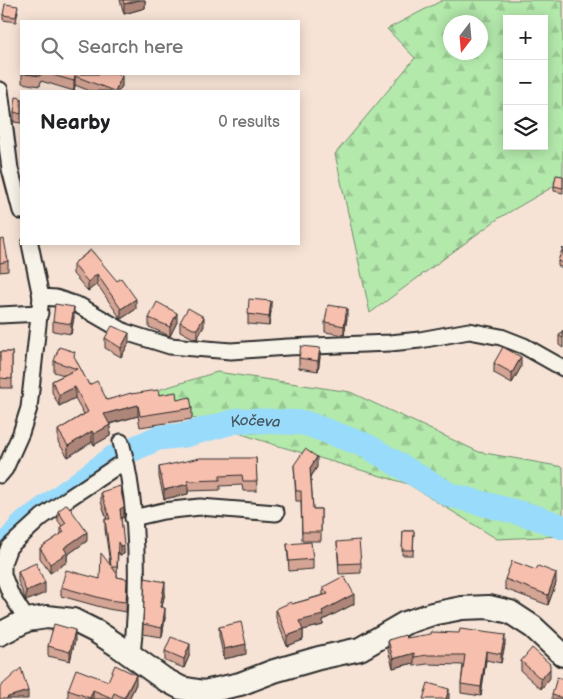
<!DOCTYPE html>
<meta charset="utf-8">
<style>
:root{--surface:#fff;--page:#f2f2f2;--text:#202124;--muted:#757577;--line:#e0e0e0}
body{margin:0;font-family:"Balsamiq Sans",sans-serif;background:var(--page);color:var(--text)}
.controls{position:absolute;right:15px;top:15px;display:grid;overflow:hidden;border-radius:0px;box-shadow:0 2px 12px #0003}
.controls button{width:45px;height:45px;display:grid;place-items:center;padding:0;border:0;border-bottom:1px solid var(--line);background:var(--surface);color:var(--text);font:25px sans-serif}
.compass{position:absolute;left:443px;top:15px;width:45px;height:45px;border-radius:50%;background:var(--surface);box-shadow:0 2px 12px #0003;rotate:196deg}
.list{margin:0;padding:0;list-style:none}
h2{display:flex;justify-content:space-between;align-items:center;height:65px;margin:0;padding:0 20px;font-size:21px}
h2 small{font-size:16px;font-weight:400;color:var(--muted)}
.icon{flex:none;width:28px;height:28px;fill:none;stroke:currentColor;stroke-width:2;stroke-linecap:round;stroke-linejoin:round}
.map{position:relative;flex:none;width:563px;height:699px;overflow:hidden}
.search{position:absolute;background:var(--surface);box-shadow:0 2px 12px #0003;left:20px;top:20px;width:280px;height:55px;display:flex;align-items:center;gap:12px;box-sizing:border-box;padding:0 18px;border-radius:0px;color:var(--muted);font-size:19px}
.panel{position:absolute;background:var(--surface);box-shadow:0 2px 12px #0003;left:20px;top:90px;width:280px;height:155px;border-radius:0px}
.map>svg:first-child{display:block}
.forest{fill:url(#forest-firs);stroke:#6f8a6b;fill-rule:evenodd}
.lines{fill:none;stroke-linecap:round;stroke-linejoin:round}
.river{stroke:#99dbfb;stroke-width:25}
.minor-casing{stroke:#2b2b2b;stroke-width:19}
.secondary-casing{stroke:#2b2b2b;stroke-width:26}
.minor{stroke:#f7f3e8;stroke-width:15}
.secondary{stroke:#f7f3e8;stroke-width:22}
.wall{fill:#d4a495;stroke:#2b2b2b}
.shaded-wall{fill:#ad8679;stroke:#2b2b2b}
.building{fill:#f7bfad;stroke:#2b2b2b}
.labels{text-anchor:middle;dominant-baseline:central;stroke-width:4.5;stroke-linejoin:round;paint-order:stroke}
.water-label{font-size:15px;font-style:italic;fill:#46575f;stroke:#f7f3e8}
</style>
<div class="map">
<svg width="563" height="699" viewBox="0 0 563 699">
<defs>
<pattern id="forest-firs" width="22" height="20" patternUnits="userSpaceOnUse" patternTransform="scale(1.25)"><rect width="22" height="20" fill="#b3e9ab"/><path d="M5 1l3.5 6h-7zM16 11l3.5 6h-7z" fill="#9ac893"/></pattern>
</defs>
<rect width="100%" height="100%" fill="#f7e3d6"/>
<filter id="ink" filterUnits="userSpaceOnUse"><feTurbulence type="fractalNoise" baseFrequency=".02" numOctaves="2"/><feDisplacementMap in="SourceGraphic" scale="10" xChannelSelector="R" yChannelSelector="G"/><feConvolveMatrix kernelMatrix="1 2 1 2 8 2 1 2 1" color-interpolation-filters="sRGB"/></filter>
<g filter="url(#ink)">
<g class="forest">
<path d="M 443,0 L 563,0 L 563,181 L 499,218 L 370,313 L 335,154 L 415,58 L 387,29 ZM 507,19 L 544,19 L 544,146 L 507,146 ZM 450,22 L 480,22 L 480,52 L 450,52 Z"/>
<polygon points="217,372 350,392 479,452 563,467 563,536 497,539 408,484 272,444 132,398"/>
</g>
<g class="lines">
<path class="river" id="s1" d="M 1,552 L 22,525 L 113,458 L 158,438 L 185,435 L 240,420 L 305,423 L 367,446 L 450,495 L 535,517 L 563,527"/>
<defs>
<g id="minor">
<polyline points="0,90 10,169 21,211"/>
<polyline points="41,297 56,298 80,306 125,332 170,346 231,351 288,347 390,343 420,340 469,331 501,337 524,346 563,368"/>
<polyline points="0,315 40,313"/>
<path d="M 121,442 C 139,507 139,589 132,655"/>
<polyline points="0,475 5,469 21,433 29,408 41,297 30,244"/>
<polyline points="133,518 163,511 200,507 276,513"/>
<polyline points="27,620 10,593 3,575 3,563 9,547 42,517 69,498 117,466 127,466"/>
</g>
<polyline id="secondary" points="0,634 27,620 47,617 73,620 97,632 117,645 164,679 181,688 204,692 240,684 274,671 319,658 360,649 405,623 432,614 462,608 489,607 510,612 533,627 563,655"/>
</defs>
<use href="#minor" class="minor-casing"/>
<use href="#secondary" class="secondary-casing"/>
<use href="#minor" class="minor"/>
<use href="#secondary" class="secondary"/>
</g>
<g class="wall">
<polygon points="120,0 145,0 145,8 124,14"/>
<polygon points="18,11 16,22 3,20 3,15"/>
<polygon points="22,74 116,74 122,86 119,91 90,91 75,85 74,91 41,81 40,86 22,83"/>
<polygon points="21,98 21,123 14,122 14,112"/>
<polygon points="563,176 563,193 554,191 554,186"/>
<polygon points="0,240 8,261 8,271 0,272"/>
<polygon points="563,248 563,268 558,266 558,261"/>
<polygon points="91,250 136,309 121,319 97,284 88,291 73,274 73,264"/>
<polygon points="271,311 269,326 248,324 248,314"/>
<polygon points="74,317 71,334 53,331 53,321"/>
<polygon points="149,318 177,322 170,336 149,327"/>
<polygon points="347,318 344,335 325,332 325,322"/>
<polygon points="180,322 204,326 197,339 193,338 180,331"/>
<polygon points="563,330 563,348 559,345 559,336"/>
<polygon points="105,338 129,343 121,357 105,348"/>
<rect x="0" y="352" width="12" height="36"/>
<polygon points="320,357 318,371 299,368 299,358"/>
<polygon points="75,359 89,385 107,400 131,394 159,395 177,400 192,408 192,419 140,427 138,416 110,424 110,436 94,445 92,442 68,457 58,442 58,430 84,414 75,398 59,406 52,392 52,381 64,375 54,372 54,361"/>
<polygon points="494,363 521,367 512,383 494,373"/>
<polygon points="256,458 257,491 243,491 242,485 220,486 220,490 188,491 188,494 164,499 159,477 159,467"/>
<polygon points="294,465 317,467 311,477 313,509 321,509 321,541 302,541 301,501 296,501"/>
<polygon points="101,492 124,517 121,518 124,554 120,555 118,552 117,577 127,579 126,612 108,609 61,596 61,587 100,579 110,564 105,529 105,519 107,519 101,502"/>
<polygon points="58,511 87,541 67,555 67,562 50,573 40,558 40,548 61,534 61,527 62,526 58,521"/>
<polygon points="403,531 414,531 413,555 402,555"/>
<polygon points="337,542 361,563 361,573 339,574"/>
<polygon points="287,544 313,559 313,569 289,571"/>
<polygon points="18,571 45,593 26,601 18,581"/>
<polygon points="505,579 556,583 548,605 505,589"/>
<polygon points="323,587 354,604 323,620 323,625 303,630 303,640 287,646 276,618 276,609 292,604 323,595"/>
<polygon points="165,592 162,607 165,618 162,637 143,634 143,624"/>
<polygon points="219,627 246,654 224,659 219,636"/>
<polygon points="406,638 505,644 501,663 486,660 481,696 461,693 461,684 463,665 427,664 414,666 414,663 393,668 388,650 388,640"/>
<polygon points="75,640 70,661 48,656 48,646"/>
<polygon points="165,651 190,654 184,668 165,661"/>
<polygon points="521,661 550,678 541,689 521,671"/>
<polygon points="563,679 563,699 552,699 552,695"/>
<polygon points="108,681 136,684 129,699 68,699 68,690"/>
</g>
<g class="shaded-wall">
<polygon points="139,0 145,0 145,8 124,14 124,4"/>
<polygon points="75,76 75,85 74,91 74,81"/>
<polygon points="122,76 122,86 119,91 115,91"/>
<polygon points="97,274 97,284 88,291 88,282"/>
<polygon points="136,299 136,309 121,319 121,309"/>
<polygon points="271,301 271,311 269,326 269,317"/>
<polygon points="74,307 74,317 71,334 71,324"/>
<polygon points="347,308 347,318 344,335 344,326"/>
<polygon points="177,313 177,322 170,336 170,327"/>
<polygon points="204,317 204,326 197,339 197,329"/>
<polygon points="129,333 129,343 121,357 121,348"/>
<polygon points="320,348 320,357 318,371 318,361"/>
<polygon points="521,357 521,367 512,383 512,373"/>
<polygon points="75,387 75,398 59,406 59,395"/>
<polygon points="138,405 138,416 104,425 104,414"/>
<polygon points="110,425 110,436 94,445 94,434"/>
<polygon points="92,431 92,442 68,457 68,446"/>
<polygon points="317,457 317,467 310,478 310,468"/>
<polygon points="188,484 188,494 164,499 164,490"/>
<polygon points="124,505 124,517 120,518 120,509"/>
<polygon points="87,532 87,541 67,555 67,562 50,573 50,564 64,548"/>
<polygon points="124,545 124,554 120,555 120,546"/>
<polygon points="556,573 556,583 548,605 548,595"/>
<polygon points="165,582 165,592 160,617 160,607"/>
<polygon points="45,583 45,593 26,601 26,591"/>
<polygon points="354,594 354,604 323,620 323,625 299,631 299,621 322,611"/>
<polygon points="165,608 165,618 162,637 162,628"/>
<polygon points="75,630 75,640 70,661 70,652"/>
<polygon points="303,630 303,640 287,646 287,636"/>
<polygon points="505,635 505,644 501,663 501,654"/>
<polygon points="190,644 190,654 184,668 184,659"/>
<polygon points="246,644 246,654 224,659 224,649"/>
<polygon points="486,651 486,660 481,696 481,687"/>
<polygon points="414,653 414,663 393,668 393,659"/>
<polygon points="550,669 550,678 541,689 541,679"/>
<polygon points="136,675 136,684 129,699 124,699"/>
<polygon points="449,689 449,699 446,699"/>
<polygon points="93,690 93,699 90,699 90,698"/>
<polygon points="28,691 28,699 6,699 8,697"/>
</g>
<g class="building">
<polygon points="123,0 139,0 124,4"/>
<polygon points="5,4 18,6 16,17 3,15"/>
<polygon points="26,74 40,74 40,76"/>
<polygon points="49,74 116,74 122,76 115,91 114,91 75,76 74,81"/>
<polygon points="16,97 21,98 21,114 14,112"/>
<polygon points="556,175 563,176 563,188 554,186"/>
<polygon points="4,239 8,261 0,263 0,240"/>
<polygon points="563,248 563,263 558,261"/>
<polygon points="91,250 117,281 121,278 136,299 121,309 97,274 88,282 73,264"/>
<polygon points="249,299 271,301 269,317 248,314"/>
<polygon points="157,302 177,313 170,327 149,318"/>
<polygon points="55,304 74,307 71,324 53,321"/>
<polygon points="328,305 347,308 344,326 325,322"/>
<polygon points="188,308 204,317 197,329 193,329 180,322"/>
<polygon points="112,326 129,333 121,348 105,338"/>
<polygon points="563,330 563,338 559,336"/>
<polygon points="301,346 320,348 318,361 299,358"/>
<polygon points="59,347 75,352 74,356 89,385 97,381 107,400 131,393 131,394 158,390 159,395 176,392 177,400 190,397 192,408 140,416 138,405 104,414 110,425 94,434 92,431 68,446 58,430 88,412 75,387 59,395 52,381 77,369 54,361"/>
<polygon points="503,347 521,357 512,373 494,363"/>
<polygon points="0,352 12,352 12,379 0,378"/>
<polygon points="305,449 317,457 310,468 313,509 321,509 321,532 302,532 301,491 296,491 294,465"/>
<polygon points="200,458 256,458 257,481 243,481 242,475 220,476 220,480 187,481 188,484 164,490 159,467"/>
<polygon points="120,486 124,505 124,507 120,509 124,545 120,546 118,542 117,567 112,567 117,574 117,577 127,579 126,602 108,600 61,587 66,570 100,579 101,553 111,566 105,519 110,519 101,492"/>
<polygon points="67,504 87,532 64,548 67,553 50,564 40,548 64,532 61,527 66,523 58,511"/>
<polygon points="403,531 414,531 413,550 402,550"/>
<polygon points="359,540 361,563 339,564 337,542"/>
<polygon points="311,542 313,559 289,561 287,544"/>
<polygon points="512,561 536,570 538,566 556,573 548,595 505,579"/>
<polygon points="36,563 45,583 26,591 18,571"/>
<polygon points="344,576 354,594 322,611 323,615 299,621 303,630 287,636 276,609 291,602 292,604 328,594 323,587"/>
<polygon points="145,578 165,582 160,607 165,608 162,628 143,624"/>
<polygon points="241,622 246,644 224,649 219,627"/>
<polygon points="54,624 75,630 70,652 48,646"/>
<polygon points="460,629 505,635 501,654 486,651 481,687 461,684 465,655 427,655 414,657 414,653 393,659 388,640 405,635 406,638 431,634 431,632 459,633"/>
<polygon points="171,637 190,644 184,659 165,651"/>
<polygon points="532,648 550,664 550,669 541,679 521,661"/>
<polygon points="115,665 136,675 124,698 114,693 112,698 93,690 90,698 68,690 76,669 108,681"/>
<polygon points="21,668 28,691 8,697 6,699 0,699 0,687"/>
<polygon points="557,677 563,679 563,698 552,695"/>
<polygon points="428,683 449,689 446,699 423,699"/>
</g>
</g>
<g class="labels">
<g class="water-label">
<text stroke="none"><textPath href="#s1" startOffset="296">Kočeva</textPath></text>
</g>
</g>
</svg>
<div class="controls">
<button>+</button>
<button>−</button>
<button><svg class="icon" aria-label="layers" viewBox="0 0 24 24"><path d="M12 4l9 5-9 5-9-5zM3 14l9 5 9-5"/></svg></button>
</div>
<svg class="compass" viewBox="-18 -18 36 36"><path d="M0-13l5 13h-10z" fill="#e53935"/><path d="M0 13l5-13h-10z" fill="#757577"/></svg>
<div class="search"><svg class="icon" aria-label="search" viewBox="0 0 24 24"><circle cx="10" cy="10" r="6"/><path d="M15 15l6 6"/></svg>Search here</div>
<section class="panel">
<h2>Nearby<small>0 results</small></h2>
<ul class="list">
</ul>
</section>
</div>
